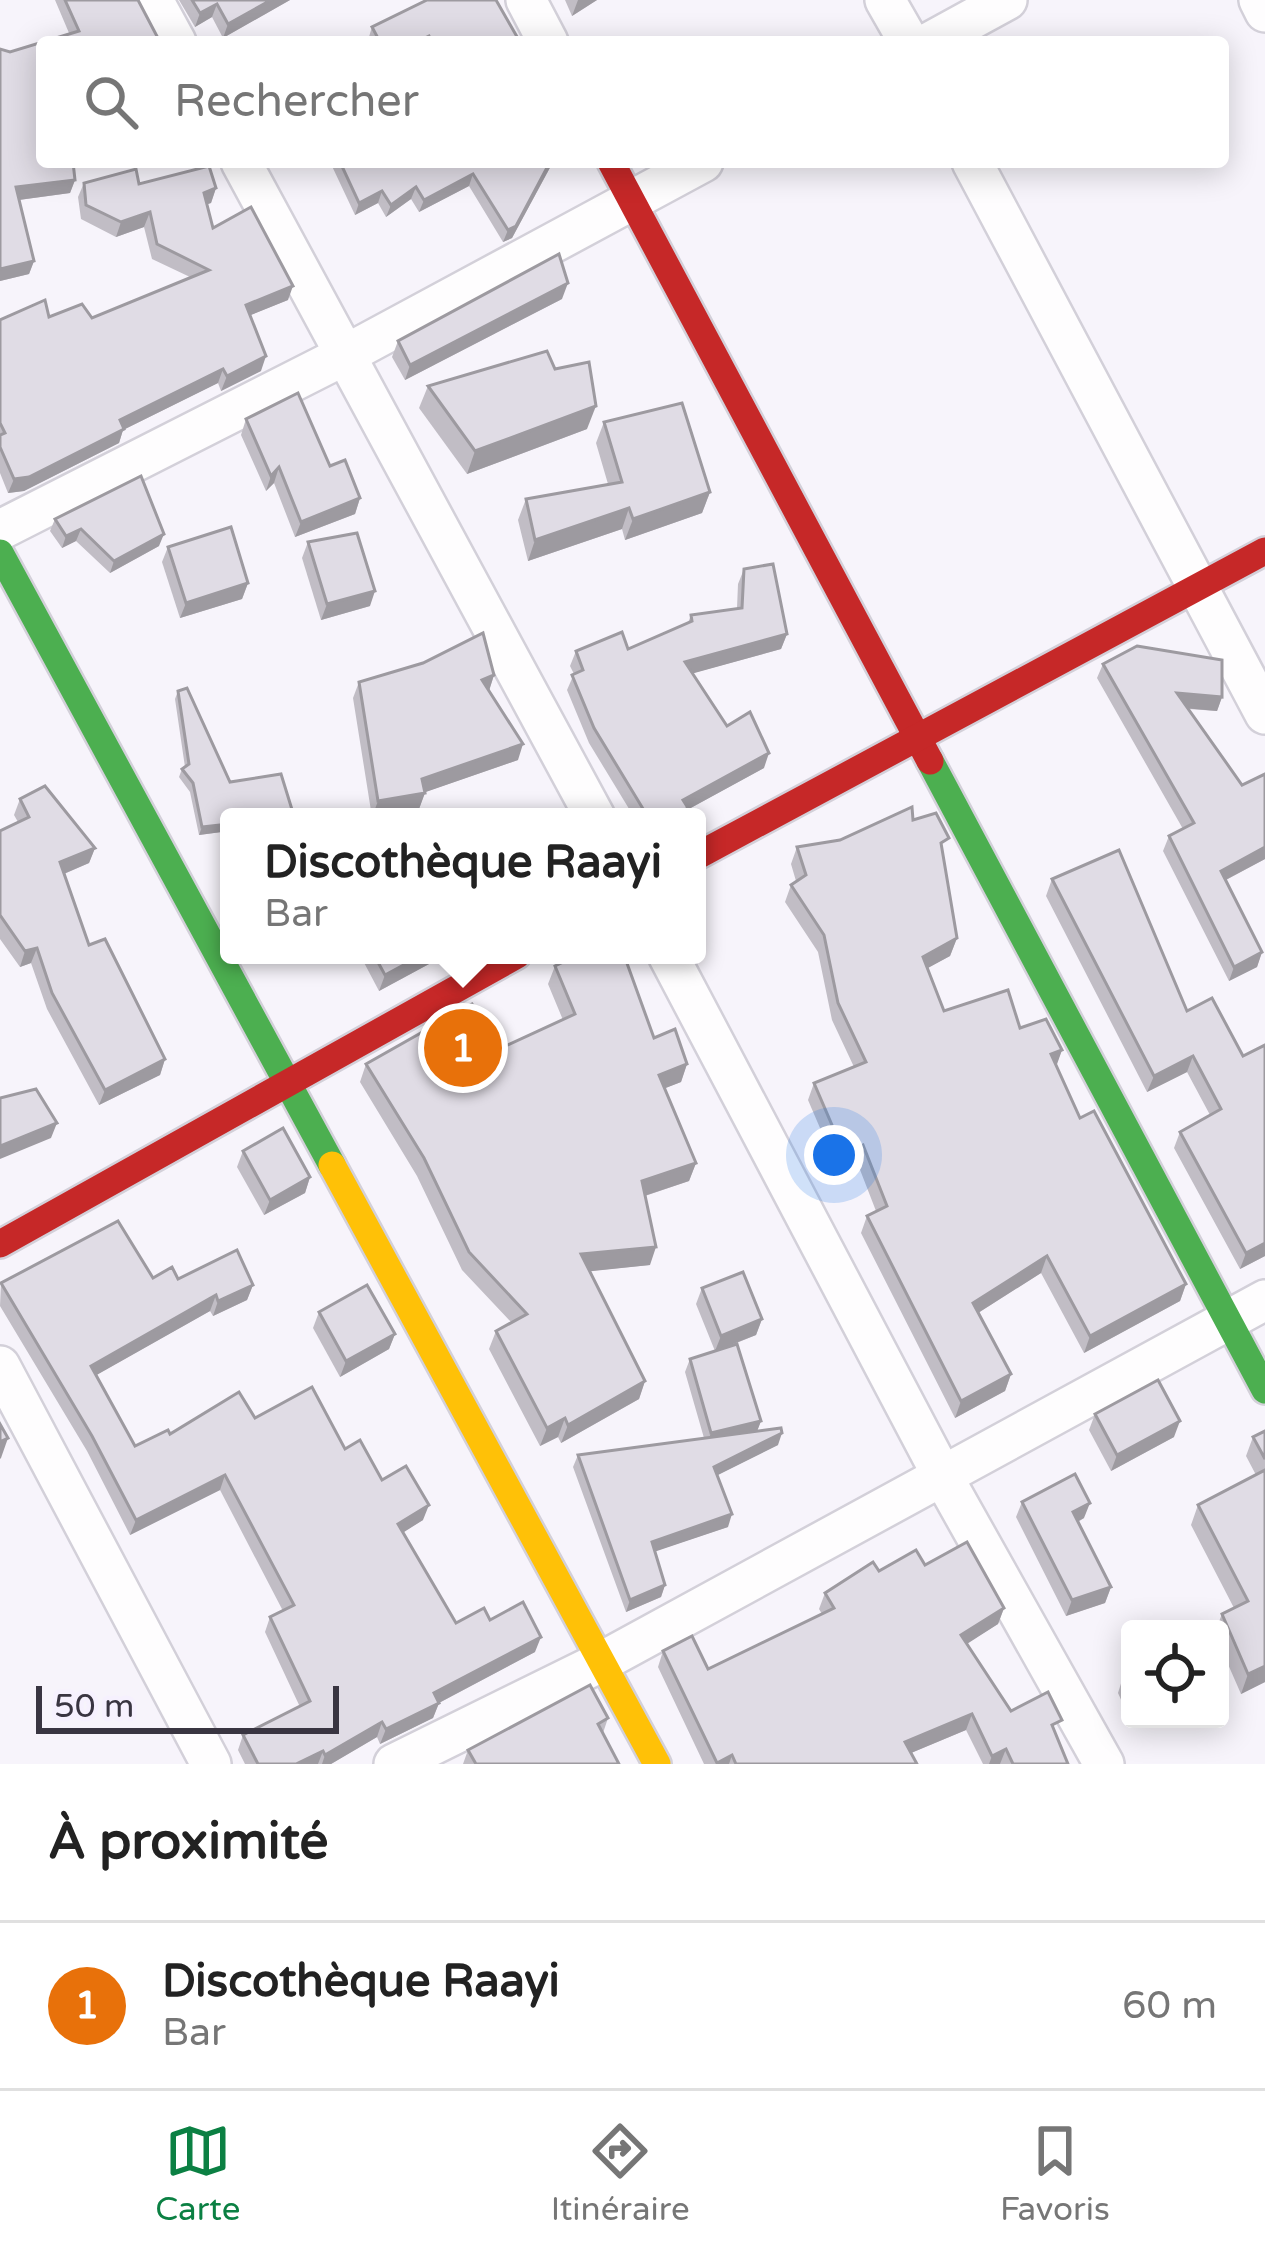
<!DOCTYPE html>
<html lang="fr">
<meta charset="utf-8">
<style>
:root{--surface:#fff;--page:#f6f6f6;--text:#222;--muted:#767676;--line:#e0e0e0;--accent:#0b8043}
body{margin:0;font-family:"Varela Round",sans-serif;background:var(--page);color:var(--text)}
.controls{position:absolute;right:36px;bottom:36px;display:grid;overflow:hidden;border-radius:12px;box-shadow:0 6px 30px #0003}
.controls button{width:108px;height:108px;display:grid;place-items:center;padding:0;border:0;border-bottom:3px solid var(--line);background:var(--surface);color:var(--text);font:60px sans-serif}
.scale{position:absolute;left:36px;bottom:30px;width:303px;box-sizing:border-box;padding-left:12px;border:6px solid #393541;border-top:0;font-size:33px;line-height:42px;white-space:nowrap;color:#393541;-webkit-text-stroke:9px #f6f1fe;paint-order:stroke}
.you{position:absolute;left:834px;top:1155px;width:42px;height:42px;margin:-30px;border:9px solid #fff;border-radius:50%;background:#1a73e8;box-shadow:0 0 0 18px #1a73e833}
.badge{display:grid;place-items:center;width:78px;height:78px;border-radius:50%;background:var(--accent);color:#fff;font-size:39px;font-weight:700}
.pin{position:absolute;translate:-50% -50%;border:6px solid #fff;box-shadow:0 3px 12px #0006}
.popup{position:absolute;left:220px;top:808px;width:486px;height:156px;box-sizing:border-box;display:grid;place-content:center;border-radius:12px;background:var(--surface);filter:drop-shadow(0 3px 9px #0005);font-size:39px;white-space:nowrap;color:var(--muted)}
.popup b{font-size:45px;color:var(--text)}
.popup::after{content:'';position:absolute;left:50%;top:100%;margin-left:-24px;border:24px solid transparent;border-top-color:var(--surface)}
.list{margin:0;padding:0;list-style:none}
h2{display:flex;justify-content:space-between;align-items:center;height:156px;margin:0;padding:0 48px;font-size:51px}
h2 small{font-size:39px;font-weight:400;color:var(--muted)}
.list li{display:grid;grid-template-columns:78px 1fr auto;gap:36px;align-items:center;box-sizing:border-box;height:168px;padding:0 48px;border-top:3px solid var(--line)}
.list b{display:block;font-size:45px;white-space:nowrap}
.list p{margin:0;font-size:39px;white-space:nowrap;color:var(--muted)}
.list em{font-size:39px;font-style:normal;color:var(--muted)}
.icon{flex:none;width:66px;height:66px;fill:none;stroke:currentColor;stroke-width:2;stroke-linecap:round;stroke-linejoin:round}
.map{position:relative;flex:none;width:1265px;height:1764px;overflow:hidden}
.search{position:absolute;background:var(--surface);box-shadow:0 6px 30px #0003;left:36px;right:36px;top:36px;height:132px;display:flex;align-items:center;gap:30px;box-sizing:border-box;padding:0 42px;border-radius:12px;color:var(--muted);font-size:45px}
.sheet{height:324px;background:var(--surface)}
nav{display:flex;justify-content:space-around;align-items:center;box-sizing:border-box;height:168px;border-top:3px solid var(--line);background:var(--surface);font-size:33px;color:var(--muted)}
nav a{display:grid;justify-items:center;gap:6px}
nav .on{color:var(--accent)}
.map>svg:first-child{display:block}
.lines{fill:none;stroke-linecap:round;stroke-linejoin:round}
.street-casing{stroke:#d3d0d9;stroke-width:44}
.fast-casing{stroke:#d3d0d9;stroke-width:32}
.slow-casing{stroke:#d3d0d9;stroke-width:32}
.jam-casing{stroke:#d3d0d9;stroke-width:32}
.street{stroke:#fefdfe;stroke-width:39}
.fast{stroke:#4caf50;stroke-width:27}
.slow{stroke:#ffc107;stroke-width:27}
.jam{stroke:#c62828;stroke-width:27}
.wall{fill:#c1bdc5}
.shaded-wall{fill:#9d9aa0}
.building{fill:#e0dce5;stroke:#9d9aa0;stroke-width:3}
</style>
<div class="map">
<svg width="1265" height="1764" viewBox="0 0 1265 1764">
<rect width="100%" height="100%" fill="#f7f4fb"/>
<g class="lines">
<defs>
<g id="street">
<polyline points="153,0 176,42"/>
<polyline points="526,0 548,42"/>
<polyline points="885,0 909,42"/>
<polyline points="1259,0 1265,12"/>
<polyline points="930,42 1007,0"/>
<polyline points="241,162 595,817"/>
<polyline points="972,162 1265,714"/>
<polyline points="0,530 345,355 703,162"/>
<polyline points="668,955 943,1477 1104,1764"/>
<polyline points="0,1366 211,1764"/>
<polyline points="394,1764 603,1661 1265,1300"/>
</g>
<g id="fast">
<polyline points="0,553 332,1165"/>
<polyline points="930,761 1265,1390"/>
</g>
<polyline id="slow" points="332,1165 657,1764"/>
<g id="jam">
<polyline points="611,162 930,761"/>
<polyline points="697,856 1265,551"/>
<polyline points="0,1244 517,955"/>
</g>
</defs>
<use href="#street" class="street-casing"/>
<use href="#fast" class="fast-casing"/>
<use href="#slow" class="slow-casing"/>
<use href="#jam" class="jam-casing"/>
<use href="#street" class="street"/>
<use href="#fast" class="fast"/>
<use href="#slow" class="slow"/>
<use href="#jam" class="jam"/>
</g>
<g class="wall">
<polygon points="55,0 138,0 160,42 42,42 75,180 70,193 19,200 34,261 29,274 0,281 0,49 10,52 69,33"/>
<polygon points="179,0 290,0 223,38 212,17 195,27"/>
<polygon points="565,0 597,0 572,16"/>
<polygon points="372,27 520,42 369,42 368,40"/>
<polygon points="321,162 553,162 512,238 503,242 469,186 419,212 411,199 386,217 378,203 355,215 331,164 324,168"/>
<polygon points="84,183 216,188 211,203 207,204 213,228 288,300 250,315 261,371 221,391 218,383 123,430 119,443 24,491 8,493 0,473 0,320 49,317 92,318 190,277 152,259 144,227 116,237 81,219 78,197"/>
<polygon points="562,299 405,380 392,357 398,341"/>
<polygon points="555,369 587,429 467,474 419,408 428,386"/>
<polygon points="246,419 360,498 355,514 295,537 274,483 266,491 241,435"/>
<polygon points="604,422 710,492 702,513 625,540 622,529 528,561 518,520 526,499 608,484 596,443"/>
<polygon points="55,519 159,546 110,573 76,541 62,548 50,531"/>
<polygon points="308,542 370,606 321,620 302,558"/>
<polygon points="168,547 248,583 242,599 180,618 162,562"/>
<polygon points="744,569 787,634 781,649 693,673 727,726 764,768 687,810 684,817 634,817 589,743 567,690 574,674 570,666 576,651 628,649 688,623 691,615 737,608 738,584"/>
<polygon points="1103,664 1222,697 1217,711 1189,709 1265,859 1226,880 1262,952 1257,967 1229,981 1163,851 1169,836 1183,829 1097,678"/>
<polygon points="494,675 489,690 518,760 425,792 419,809 372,817 353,698 359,682"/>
<polygon points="178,691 229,817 229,831 199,835 190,792 179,777 182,769 185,767 175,699"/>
<polygon points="20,799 95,848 89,863 64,874 89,945 165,1059 160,1075 99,1105 47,1009 31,963 20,967 0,939 0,831 18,822 14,815"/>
<polygon points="913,820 943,855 957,938 950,956 927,968 944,1011 1020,1028 1062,1050 1056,1065 1080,1118 1186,1284 1180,1301 1084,1353 1041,1273 978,1313 1011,1374 1005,1391 955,1418 861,1233 867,1216 876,1211 857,1162 838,1170 808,1100 814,1083 854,1067 832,1020 818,952 785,902 791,885 796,881 791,864 797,847 840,840"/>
<polygon points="1052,879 1187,1011 1212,998 1265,1256 1240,1269 1174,1148 1180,1132 1210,1115 1187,1072 1147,1092 1046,896"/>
<polygon points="360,955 432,955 429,964 379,991"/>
<polygon points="555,966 687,1064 681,1082 665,1088 696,1163 689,1181 645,1196 650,1265 589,1271 645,1381 639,1399 561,1443 558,1437 540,1446 489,1349 496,1331 511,1322 462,1270 417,1176 360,1082 366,1064 499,1049 563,1020 548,984"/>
<polygon points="243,1151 310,1177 305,1193 264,1215 237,1167"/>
<polygon points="153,1278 253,1285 247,1300 213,1316 210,1311 96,1375 135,1446 170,1434 255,1418 345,1449 382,1480 423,1520 403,1532 456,1623 490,1620 535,1652 439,1703 433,1718 380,1744 377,1737 331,1764 245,1764 238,1750 243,1735 300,1707 265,1632 270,1617 283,1611 220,1490 130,1535 87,1451 0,1306 1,1283"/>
<polygon points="702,1288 762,1319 756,1335 717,1351 761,1421 757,1431 778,1445 717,1475 728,1527 655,1551 665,1585 661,1597 626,1612 573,1467 578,1455 704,1438 685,1372 690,1359 715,1351 696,1304"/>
<polygon points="319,1312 395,1334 389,1349 340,1377 313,1328"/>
<polygon points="1095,1414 1174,1437 1111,1471 1089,1430"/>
<polygon points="1265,1431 1265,1682 1241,1694 1220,1646 1220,1629 1216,1629 1222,1614 1234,1608 1191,1525 1198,1505 1256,1475 1246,1456 1253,1437"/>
<polygon points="1022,1502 1084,1518 1078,1522 1111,1587 1105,1603 1066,1616 1016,1517"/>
<polygon points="925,1565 1004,1608 998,1624 967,1643 1011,1711 1056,1735 1068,1764 983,1764 966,1730 911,1753 917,1764 704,1764 658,1667 663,1651 708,1669 822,1614 819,1609 825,1593 879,1571"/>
<polygon points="1130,1674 1130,1719 1143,1719 1132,1724 1118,1693 1123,1677"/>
<polygon points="608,1718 603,1733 619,1764 463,1764 468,1750"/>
</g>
<g class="shaded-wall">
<polygon points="271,0 290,0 223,38 228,24"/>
<polygon points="578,0 597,0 572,16"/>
<polygon points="217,4 212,17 195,27 200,13"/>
<polygon points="550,162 553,162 512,238 503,242 508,230"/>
<polygon points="473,174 469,186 419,212 424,200"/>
<polygon points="75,180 70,193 11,201 16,187"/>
<polygon points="416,187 411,199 386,217 391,205"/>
<polygon points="216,188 211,203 199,207 204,193"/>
<polygon points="382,191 378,203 355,215 359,203"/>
<polygon points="150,212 144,227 116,237 121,222"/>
<polygon points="34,261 29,274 0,281 0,269"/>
<polygon points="568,283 562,299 405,380 410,365"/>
<polygon points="293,286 288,300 241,319 246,305"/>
<polygon points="266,356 261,371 221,391 227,376"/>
<polygon points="223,369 218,383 123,430 119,443 24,491 8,493 14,479 120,420"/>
<polygon points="596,406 587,429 467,474 475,451"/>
<polygon points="279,467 274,483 266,491 271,476"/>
<polygon points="710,492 702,513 625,540 633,519"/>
<polygon points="360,498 355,514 295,537 301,522"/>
<polygon points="629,508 622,529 528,561 535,540"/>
<polygon points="81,529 76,541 62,548 66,536"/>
<polygon points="164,534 159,546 110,573 114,561"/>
<polygon points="248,583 242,599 180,618 186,603"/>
<polygon points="375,591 370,606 321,620 327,604"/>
<polygon points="787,634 781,649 680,677 685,662"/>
<polygon points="494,675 489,691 482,680"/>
<polygon points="1177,693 1222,697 1217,711 1172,707"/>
<polygon points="523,744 518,760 420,794 425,793 419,809 372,817 378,801 422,779"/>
<polygon points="769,753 764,768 687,810 684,817 672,817 683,800"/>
<polygon points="229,824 229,831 199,835 202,827"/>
<polygon points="1265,847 1265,859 1216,885 1221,871"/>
<polygon points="95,848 89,863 54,878 60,862"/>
<polygon points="957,938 950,956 917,974 923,957"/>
<polygon points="37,948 31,963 20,967 25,951"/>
<polygon points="1262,952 1257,967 1229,981 1234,967"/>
<polygon points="422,955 432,955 429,964 379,991 385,975"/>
<polygon points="1062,1050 1056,1067 1051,1054"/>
<polygon points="1193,1056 1187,1072 1147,1092 1154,1076"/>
<polygon points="165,1059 160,1075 99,1105 105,1090"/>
<polygon points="687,1064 681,1082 653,1093 659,1075"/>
<polygon points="57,1123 51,1138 0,1159 0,1146"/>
<polygon points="863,1145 857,1162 838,1170 844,1153"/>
<polygon points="696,1163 689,1181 635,1199 642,1181"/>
<polygon points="310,1177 305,1193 264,1215 270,1200"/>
<polygon points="1265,1243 1265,1256 1240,1269 1246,1253"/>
<polygon points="656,1247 650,1265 574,1273 581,1254"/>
<polygon points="1047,1256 1041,1273 967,1320 973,1303"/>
<polygon points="1186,1284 1180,1301 1084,1353 1090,1336"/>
<polygon points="253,1285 247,1300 213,1316 218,1301"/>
<polygon points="216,1295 210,1311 86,1381 91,1366"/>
<polygon points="762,1319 756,1335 715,1351 721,1336"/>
<polygon points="395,1334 389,1349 340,1377 346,1361"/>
<polygon points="1011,1374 1005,1391 955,1418 961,1401"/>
<polygon points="645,1381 639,1399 561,1443 568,1425"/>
<polygon points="565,1418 558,1437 540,1446 547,1428"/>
<polygon points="761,1421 756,1434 706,1446 711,1433"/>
<polygon points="1180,1421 1174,1437 1111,1471 1117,1455"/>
<polygon points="782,1433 778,1445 710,1479 714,1467"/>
<polygon points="8,1438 1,1458 0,1459 0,1442"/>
<polygon points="225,1475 220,1490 130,1535 136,1520"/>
<polygon points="1090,1503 1084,1518 1067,1527 1073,1512"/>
<polygon points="429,1505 423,1520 393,1539 398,1524"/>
<polygon points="732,1514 728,1527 648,1554 652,1542"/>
<polygon points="665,1585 661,1597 626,1612 630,1600"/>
<polygon points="1111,1587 1105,1603 1066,1616 1072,1600"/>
<polygon points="1004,1608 998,1624 956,1651 961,1635"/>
<polygon points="541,1637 535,1652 433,1706 439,1703 433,1718 380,1744 386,1729 434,1693"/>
<polygon points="1265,1666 1265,1682 1241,1694 1248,1674"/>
<polygon points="972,1714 966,1730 899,1758 905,1742"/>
<polygon points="382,1722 377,1737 331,1764 322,1764 325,1755"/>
<polygon points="1006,1749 1000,1764 989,1764 992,1756"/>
<polygon points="323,1751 318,1764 296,1764"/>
<polygon points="732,1755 729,1764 716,1764 717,1763"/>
</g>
<g class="building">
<polygon points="65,0 138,0 160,42 42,42 42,162 73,162 75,180 16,187 34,261 0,269 0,49 10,52 79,31"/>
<polygon points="192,0 271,0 228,24 217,4 200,13"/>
<polygon points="427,0 496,0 520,42 432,42 429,36 417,42 380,42 372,27"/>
<polygon points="340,162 550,162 516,226 508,230 473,174 424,200 416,187 391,205 382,191 359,203"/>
<polygon points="209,166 216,188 204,193 213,228 251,207 293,286 246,305 266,356 227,376 223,369 120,420 124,429 29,477 14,479 0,447 0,435 5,433 0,423 0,320 45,300 49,317 82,304 92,318 209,270 157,244 150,212 121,222 86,205 84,183 136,169 139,184"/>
<polygon points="559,254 568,283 410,365 398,341"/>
<polygon points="547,351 555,369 589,362 596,406 475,451 428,386"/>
<polygon points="298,393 330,466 345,460 360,498 301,522 279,467 271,476 246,419"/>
<polygon points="682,403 710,492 633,519 629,508 535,540 526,499 622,482 604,422"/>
<polygon points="141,476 164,534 114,561 81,529 66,536 55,519"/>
<polygon points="231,527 248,583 186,603 168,547"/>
<polygon points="357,533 375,591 327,604 308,542"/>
<polygon points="773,564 787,634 685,662 727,726 750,712 769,753 683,800 688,808 672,817 648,817 594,728 572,675 583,670 576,651 622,632 628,649 692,621 691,615 742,608 744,569"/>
<polygon points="483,633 494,675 482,680 523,744 422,779 425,793 378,801 359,682 423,663"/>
<polygon points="1137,646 1222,660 1222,697 1177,693 1242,785 1265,774 1265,847 1221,871 1262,952 1234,967 1169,836 1194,823 1103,664"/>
<polygon points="187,688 230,782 281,774 294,816 229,817 229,824 202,827 193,783 182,769 189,764 178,691"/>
<polygon points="45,786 95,848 60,862 89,945 105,939 165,1059 105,1090 52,993 37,948 25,951 0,915 0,831 29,817 20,799"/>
<polygon points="912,807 913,820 936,813 949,838 941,843 957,938 923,957 944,1011 1008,990 1020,1028 1046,1019 1062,1050 1051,1054 1080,1118 1094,1111 1186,1284 1090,1336 1047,1256 973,1303 1011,1374 961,1401 867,1216 887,1206 863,1145 844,1153 814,1083 866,1062 838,1003 824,935 791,885 806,875 797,847 840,840"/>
<polygon points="1119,850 1187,1011 1212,998 1243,1056 1265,1045 1265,1243 1246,1253 1180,1132 1221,1109 1193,1056 1154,1076 1052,879"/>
<polygon points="374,955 422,955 385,975"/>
<polygon points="578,955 624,955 654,1038 675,1029 687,1064 659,1075 696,1163 642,1181 656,1247 581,1254 645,1381 568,1425 565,1418 547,1428 496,1331 527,1314 469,1252 424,1158 366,1064 472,1004 499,1049 575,1014 555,966"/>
<polygon points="36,1089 57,1123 0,1146 0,1098"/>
<polygon points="283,1128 310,1177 270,1200 243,1151"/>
<polygon points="118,1221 153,1278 172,1267 178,1279 237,1250 253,1285 218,1301 216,1295 91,1366 135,1446 168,1430 170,1434 239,1392 255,1418 312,1387 345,1449 360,1440 382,1480 406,1466 429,1505 398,1524 456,1623 484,1608 490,1620 523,1602 541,1637 434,1693 439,1703 386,1729 382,1722 325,1755 323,1751 296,1764 258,1764 243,1735 310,1701 270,1617 294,1605 225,1475 136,1520 92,1436 1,1283"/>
<polygon points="743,1272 762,1319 721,1336 702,1288"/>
<polygon points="367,1285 395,1334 346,1361 319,1312"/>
<polygon points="737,1344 761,1421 711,1433 690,1359"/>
<polygon points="1158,1380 1180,1421 1117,1455 1095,1414"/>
<polygon points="0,1424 8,1438 0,1442"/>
<polygon points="781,1428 782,1433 714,1467 732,1514 652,1542 665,1585 630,1600 578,1455"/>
<polygon points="1265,1431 1265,1459 1253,1437"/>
<polygon points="1265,1470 1265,1666 1248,1674 1222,1614 1248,1601 1198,1505"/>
<polygon points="1075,1474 1090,1503 1073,1512 1111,1587 1072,1600 1022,1502"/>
<polygon points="967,1542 1004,1608 961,1635 1011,1711 1048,1692 1062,1720 1052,1725 1068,1764 1013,1764 1006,1749 992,1756 972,1714 905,1742 917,1764 736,1764 732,1755 717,1763 663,1651 692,1636 708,1669 834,1608 825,1593 873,1562 879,1571 916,1550 925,1565"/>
<polygon points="1130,1674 1130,1692 1123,1677"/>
<polygon points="590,1685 608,1718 598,1724 619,1764 476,1764 468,1750"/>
</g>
</svg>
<div class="controls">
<button><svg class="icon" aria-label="locate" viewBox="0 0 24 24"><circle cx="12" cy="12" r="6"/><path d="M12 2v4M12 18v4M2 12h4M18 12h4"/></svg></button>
</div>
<div class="scale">50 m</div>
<div class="you"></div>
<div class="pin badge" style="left:463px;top:1048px;background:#e8710a">1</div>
<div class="popup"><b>Discothèque Raayi</b>Bar</div>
<div class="search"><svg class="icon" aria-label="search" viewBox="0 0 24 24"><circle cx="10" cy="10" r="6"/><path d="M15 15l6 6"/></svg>Rechercher</div>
</div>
<section class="sheet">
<h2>À proximité<small></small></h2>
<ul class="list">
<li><span class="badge" style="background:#e8710a">1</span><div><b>Discothèque Raayi</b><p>Bar</p></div><em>60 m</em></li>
</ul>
</section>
<nav>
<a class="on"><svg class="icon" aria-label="map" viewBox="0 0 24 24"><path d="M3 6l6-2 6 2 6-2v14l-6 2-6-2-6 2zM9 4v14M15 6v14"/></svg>Carte</a>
<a><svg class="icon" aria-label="directions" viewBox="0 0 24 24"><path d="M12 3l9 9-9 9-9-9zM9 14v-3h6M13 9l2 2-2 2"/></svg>Itinéraire</a>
<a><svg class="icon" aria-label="saved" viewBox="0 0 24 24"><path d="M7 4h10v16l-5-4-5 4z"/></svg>Favoris</a>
</nav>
